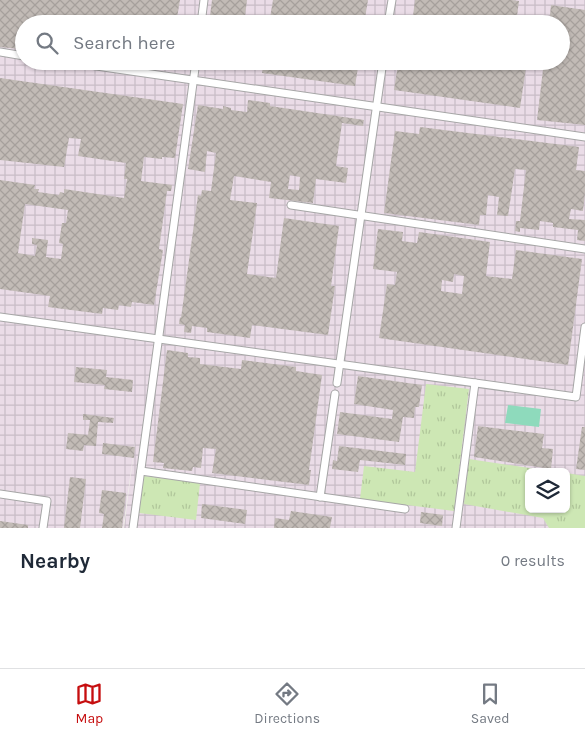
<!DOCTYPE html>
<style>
:root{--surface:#fff;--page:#f6f6f7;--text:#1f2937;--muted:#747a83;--line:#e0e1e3;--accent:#c60e0f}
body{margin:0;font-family:Karla,sans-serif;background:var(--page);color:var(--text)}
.controls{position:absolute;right:15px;bottom:15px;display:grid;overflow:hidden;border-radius:8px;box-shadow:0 1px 4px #0004}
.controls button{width:45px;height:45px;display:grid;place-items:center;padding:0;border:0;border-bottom:1px solid var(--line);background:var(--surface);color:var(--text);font:25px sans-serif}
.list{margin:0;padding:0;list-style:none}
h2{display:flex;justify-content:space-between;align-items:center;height:65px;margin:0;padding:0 20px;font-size:21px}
h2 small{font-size:16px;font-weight:400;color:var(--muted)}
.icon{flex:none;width:28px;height:28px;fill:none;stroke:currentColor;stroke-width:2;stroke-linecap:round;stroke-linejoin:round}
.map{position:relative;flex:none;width:585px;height:528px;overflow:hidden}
.search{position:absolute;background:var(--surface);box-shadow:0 1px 4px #0004;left:15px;right:15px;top:15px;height:55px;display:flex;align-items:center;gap:12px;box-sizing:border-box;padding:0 18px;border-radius:28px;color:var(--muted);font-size:19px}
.sheet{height:140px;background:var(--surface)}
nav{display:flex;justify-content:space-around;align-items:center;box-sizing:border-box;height:70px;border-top:1px solid var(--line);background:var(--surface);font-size:14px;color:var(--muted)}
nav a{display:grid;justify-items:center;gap:2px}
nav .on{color:var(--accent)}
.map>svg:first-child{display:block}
.industrial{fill:url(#industrial-grid);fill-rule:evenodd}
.grass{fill:url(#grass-tufts)}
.pitch{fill:#8edabc}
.building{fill:url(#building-cross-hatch);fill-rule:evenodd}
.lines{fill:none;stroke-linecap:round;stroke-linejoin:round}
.minor-casing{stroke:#a6a6a6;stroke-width:9}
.minor{stroke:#fff;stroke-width:7}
</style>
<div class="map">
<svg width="585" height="528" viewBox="0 0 585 528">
<defs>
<pattern id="industrial-grid" width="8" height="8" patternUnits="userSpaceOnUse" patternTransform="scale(1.25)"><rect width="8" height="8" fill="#eadce7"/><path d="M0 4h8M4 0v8" fill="none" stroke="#c8bcc6"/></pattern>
<pattern id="grass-tufts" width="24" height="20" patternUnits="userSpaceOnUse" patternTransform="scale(1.25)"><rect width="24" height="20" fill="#cde7b4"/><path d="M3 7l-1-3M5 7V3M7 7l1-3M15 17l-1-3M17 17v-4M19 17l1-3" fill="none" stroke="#b0c69a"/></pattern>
<pattern id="building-cross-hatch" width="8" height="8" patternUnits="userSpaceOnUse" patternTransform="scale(1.25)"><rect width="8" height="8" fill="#c2bbb6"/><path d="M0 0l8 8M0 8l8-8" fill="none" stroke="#a6a09c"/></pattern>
</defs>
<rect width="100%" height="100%" fill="#f1efea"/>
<path class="industrial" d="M 0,0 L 585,0 L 585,528 L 124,528 L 138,420 L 123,528 L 0,528 ZM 24,24 L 561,24 L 561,61 L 24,61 ZM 529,472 L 566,472 L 566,509 L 529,509 Z"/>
<g class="grass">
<polygon points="426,384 469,389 454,511 360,499 364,466 415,472"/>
<polygon points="469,459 556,472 529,472 529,509 566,509 566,473 585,476 585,528 549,528 543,518 464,504"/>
<polygon points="144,476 200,483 196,520 139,513"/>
</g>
<polygon class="pitch" points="508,405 541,409 539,427 505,423"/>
<g class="building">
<polygon points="0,0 180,0 176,24 24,24 24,47 19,46 19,49 0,47"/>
<polygon points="212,0 247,0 244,24 209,24"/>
<polygon points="273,0 368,0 364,24 269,24"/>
<polygon points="415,0 512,0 519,1 516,24 412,24"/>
<polygon points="551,5 585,10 585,125 537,120 544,61 561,61 561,24 549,24"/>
<polygon points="125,61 171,61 170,70 125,64"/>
<polygon points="264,61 359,61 355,86 262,73"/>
<polygon points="406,61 527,61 520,108 394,90 398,64 406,65"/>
<path d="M 0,78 L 183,104 L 175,158 L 162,157 L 162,159 L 144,157 L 141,181 L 172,185 L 171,191 L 167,191 L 159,249 L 163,250 L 154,305 L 132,302 L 131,307 L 119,305 L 118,310 L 103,308 L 102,314 L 48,307 L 50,296 L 0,289 L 0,180 L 35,185 L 34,189 L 39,189 L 38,192 L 59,195 L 60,192 L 64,193 L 64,189 L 124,198 L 127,179 L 124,179 L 126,163 L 78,156 L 81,139 L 69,138 L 64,167 L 0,160 ZM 25,204 L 68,210 L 66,223 L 62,223 L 59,243 L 63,244 L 61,259 L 46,257 L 48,240 L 32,238 L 32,244 L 37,245 L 35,256 L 18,253 Z"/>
<path d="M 248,100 L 270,103 L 270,106 L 364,120 L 363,126 L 342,123 L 336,166 L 348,168 L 346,183 L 316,179 L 313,203 L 269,198 L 271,182 L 234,176 L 230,200 L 257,203 L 247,274 L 276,278 L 284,218 L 339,226 L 331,286 L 335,286 L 328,335 L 252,325 L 250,338 L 207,332 L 207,328 L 192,326 L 191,333 L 184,332 L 185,325 L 179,324 L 180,317 L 181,318 L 198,195 L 201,196 L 202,190 L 211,191 L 216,153 L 207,151 L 205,172 L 188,169 L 198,105 L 223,109 L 223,106 L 231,108 L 231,110 L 247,112 ZM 290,175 L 300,177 L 299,190 L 288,189 Z"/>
<polygon points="420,127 579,147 576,170 585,171 585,193 583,211 571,209 569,219 585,220 585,241 577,240 578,230 553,227 553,223 540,221 539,230 520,228 520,232 515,231 516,221 520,221 526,170 515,169 508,216 497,215 499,197 488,195 486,215 480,215 479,225 384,213 395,131 419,134"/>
<path d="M 378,229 L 403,232 L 402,241 L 417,243 L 419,232 L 490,242 L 486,276 L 512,279 L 516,250 L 582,259 L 568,365 L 379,338 L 387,284 L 395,285 L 397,272 L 373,269 ZM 454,274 L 464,276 L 462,294 L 441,291 L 442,280 L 453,282 Z"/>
<polygon points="167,350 188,353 188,357 200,358 200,364 241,369 242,360 296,367 296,371 322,375 309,470 311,470 309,485 212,473 216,449 203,448 201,468 193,467 192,471 163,468 164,463 153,462"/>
<polygon points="76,367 107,370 106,377 133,380 132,392 104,389 105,385 74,382"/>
<polygon points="358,376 422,385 419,407 415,407 414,418 403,417 399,442 337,434 340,412 392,419 393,410 354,404"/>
<polygon points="83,414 114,418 113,423 98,422 96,446 84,445 83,451 66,449 68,433 88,435 90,420 83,420"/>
<polygon points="478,426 544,434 542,448 553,449 551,469 474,457"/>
<polygon points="582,427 585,427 585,470 576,469"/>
<polygon points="103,443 135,447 134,458 102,454"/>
<polygon points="339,446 406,454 405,465 360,460 358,472 332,469 333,460 337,461"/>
<polygon points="70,477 86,479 80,528 64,528"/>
<polygon points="102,490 126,493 122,528 102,528 104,514 99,513"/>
<polygon points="202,504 247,510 245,524 201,518"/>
<polygon points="291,511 332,517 330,528 274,528 275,518 289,520"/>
<polygon points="421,512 443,515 442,526 420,523"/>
<polygon points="0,521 28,525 28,528 0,528"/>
</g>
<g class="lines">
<defs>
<g id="minor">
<polyline points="201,24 204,0"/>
<polyline points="388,24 392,0"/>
<polyline points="0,52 24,56"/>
<polyline points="62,61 585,137"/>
<polyline points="291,205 585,249"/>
<polyline points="0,317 576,397 585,327"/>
<polyline points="337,383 383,61"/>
<polyline points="141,471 405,509"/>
<polyline points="0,494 47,501 43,528"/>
<polyline points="320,497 335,394"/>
<polyline points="133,528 196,61"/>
<polyline points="456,528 475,383"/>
</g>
</defs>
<use href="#minor" class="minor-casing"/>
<use href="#minor" class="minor"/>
</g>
</svg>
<div class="controls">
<button><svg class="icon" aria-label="layers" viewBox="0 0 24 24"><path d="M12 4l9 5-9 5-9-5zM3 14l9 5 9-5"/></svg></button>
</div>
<div class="search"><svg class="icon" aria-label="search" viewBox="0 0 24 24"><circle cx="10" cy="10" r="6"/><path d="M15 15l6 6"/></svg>Search here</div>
</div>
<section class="sheet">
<h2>Nearby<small>0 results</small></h2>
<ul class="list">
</ul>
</section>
<nav>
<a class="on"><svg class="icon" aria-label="map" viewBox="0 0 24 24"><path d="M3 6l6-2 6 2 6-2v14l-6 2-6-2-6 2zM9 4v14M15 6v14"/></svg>Map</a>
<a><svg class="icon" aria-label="directions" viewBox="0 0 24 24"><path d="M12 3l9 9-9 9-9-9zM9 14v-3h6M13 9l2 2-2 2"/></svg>Directions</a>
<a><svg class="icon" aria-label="saved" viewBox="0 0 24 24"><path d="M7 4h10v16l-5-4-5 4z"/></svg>Saved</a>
</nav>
